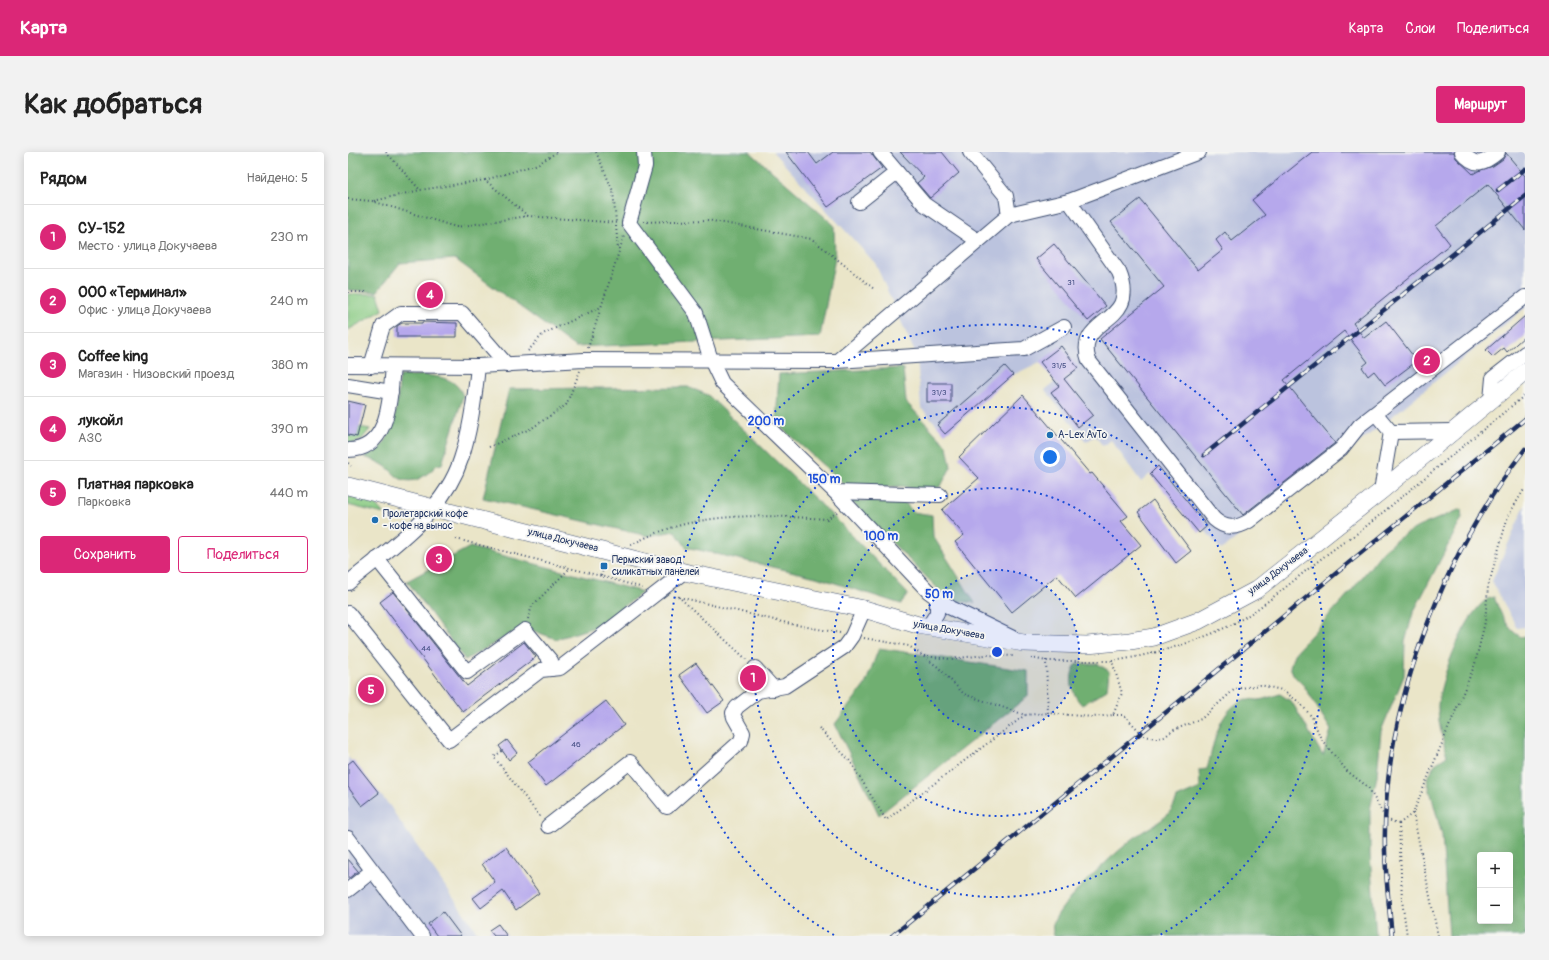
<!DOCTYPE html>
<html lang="ru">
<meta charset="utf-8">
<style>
:root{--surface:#fff;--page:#f2f2f2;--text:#222;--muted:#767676;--line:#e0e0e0;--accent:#db2777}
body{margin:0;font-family:Pangolin,sans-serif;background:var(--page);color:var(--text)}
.controls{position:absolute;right:12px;bottom:12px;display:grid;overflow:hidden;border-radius:4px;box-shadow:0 2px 10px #0003}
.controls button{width:36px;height:36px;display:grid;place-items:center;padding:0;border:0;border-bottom:1px solid var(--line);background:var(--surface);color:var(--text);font:20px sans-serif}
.you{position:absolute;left:702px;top:305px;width:14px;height:14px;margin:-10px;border:3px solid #fff;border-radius:50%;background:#1a73e8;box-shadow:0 0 0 6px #1a73e833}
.badge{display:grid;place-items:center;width:26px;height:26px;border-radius:50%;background:var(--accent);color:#fff;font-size:13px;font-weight:700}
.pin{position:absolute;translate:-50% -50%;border:2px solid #fff;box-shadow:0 1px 4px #0006}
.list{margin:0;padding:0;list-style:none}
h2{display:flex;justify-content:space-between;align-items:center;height:52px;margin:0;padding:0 16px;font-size:17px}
h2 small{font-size:13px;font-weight:400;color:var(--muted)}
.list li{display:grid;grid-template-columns:26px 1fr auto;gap:12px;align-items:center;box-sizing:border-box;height:64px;padding:0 16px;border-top:1px solid var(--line)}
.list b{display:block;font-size:15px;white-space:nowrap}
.list p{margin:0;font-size:13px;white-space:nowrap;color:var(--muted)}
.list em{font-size:13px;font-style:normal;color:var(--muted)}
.actions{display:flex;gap:8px;padding:12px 16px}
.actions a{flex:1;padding:9px 0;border:1px solid var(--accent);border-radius:4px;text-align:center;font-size:14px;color:var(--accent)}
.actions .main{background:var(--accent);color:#fff}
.map{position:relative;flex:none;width:1177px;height:784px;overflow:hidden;border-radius:4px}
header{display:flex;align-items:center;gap:24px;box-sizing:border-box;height:56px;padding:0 20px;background:var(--accent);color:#fff}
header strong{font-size:19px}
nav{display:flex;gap:22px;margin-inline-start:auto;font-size:14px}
.intro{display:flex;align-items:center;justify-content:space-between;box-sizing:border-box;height:96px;padding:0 24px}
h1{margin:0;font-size:28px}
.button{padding:10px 18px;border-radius:4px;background:var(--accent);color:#fff;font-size:14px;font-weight:700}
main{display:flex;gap:24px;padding:0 24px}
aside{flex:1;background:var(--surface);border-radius:4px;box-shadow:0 2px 10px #0003}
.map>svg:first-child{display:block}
.industrial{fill:#bbc3de}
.green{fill:#8acb83;stroke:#527d70}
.forest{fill:#6faf71;stroke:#456f68;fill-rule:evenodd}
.building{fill:#b6a8ec}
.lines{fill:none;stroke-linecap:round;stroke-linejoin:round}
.minor-casing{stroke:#3a4a6e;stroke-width:16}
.major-casing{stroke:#3a4a6e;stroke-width:18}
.path{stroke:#3a4a6e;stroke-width:2;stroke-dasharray:1 3;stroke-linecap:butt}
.minor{stroke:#fff;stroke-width:14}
.major{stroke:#fff;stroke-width:17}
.rail-casing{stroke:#1b2f5e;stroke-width:4.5}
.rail{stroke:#f6f6f2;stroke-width:3;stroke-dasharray:9;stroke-linecap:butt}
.ring{fill:none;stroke:#1d4ed8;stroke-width:2;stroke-dasharray:2 4}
.poi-dot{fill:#1f6fb2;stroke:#f6f6f2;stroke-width:1.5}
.labels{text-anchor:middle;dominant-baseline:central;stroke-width:3.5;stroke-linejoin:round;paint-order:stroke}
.number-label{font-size:8px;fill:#424d82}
.poi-label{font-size:10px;fill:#1b2f5e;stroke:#f6f6f2;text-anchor:start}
.street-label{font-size:10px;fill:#1b2f5e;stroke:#f6f6f2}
.centre{fill:#1d4ed8;stroke:#f6f6f2;stroke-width:2}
.ring-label{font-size:12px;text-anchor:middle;font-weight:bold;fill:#1d4ed8;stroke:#f6f6f2;stroke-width:3.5;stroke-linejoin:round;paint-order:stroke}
</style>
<header>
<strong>Карта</strong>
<nav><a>Карта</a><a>Слои</a><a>Поделиться</a></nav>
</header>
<div class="intro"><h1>Как добраться</h1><a class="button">Маршрут</a></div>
<main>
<aside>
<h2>Рядом<small>Найдено: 5</small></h2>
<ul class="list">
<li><span class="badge">1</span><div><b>СУ-152</b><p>Место · улица Докучаева</p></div><em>230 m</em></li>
<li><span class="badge">2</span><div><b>ООО «Терминал»</b><p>Офис · улица Докучаева</p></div><em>240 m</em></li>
<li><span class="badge">3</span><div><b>Coffee king</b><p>Магазин · Низовский проезд</p></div><em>380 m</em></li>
<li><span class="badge">4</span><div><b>лукойл</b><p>АЗС</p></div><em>390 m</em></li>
<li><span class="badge">5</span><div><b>Платная парковка</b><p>Парковка</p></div><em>440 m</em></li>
</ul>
<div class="actions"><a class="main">Сохранить</a><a>Поделиться</a></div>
</aside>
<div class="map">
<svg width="1177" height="784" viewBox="0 0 1177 784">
<rect width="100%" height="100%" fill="#f6f6f2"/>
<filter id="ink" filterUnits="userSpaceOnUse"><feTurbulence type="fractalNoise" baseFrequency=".025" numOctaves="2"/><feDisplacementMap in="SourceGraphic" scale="8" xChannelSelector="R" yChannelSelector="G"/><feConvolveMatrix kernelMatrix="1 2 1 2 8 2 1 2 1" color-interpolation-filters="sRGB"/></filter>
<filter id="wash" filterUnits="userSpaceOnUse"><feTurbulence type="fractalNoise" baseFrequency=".012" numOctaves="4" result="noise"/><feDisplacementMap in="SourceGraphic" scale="16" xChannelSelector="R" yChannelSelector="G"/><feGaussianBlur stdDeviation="0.9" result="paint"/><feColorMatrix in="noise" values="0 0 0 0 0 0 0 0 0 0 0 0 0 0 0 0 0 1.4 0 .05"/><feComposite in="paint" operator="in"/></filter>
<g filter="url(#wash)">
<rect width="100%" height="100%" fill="#eae5c8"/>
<g class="industrial">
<polygon points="425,0 1177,0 1177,156 1036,271 873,398 856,377 859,374 810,315 793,330 763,288 755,294 747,284 738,290 697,238 707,230 692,210 665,223 657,214 589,273 573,256 569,205 527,111"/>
<polygon points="1177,353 1177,475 1169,476 1144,429"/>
<polygon points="0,605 42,654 50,667 132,784 0,784"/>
</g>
<g class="green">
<polygon points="0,142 30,142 35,158 0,178"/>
<polygon points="11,275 22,277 13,288 0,293 0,283 9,285"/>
<polygon points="0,344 27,352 36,362 0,353"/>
</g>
<g class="forest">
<polygon points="0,0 402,0 486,73 487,106 472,185 227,195 107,107 52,111 29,140 0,138"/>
<polygon points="555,216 558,250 599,294 603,315 593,334 579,340 554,334 513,337 496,332 428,271 431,222"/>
<path d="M 77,223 C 94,225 109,227 115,244 L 94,312 L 89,313 C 79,323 66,334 51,326 C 46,323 42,317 37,314 C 31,310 23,307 16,305 C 21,302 26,300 30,297 C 49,282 49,246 52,224 Z"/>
<polygon points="340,235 360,243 489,368 560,442 553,452 468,425 338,395 327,379 300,384 135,346 161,237"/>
<polygon points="555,348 565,360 584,363 585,384 627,451 601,448 503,349"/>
<path d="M 1113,357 L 1114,366 L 1065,461 L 1057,490 L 1056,524 L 1033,579 L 1029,624 L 1022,658 L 1022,702 L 1028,784 L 706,784 C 705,780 704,775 705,772 C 711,751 767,701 786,686 C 803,672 821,670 829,646 L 852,636 L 851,618 L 859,617 C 866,593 869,560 895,548 C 900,546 906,548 911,548 C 917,547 925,544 932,542 L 944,550 L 975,604 L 983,578 L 956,534 L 946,524 L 942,515 L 946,502 L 1004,438 L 1035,399 L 1051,386 L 1070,375 Z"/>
<polygon points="122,395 295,440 250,474 208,487 175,475 117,508 59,429"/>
<path d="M 1146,445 C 1152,460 1159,478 1173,485 L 1177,484 L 1177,784 L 1101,784 L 1094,683 L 1079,627 L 1087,612 L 1099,604 C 1095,588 1090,571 1090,555 C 1090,532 1121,447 1146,445 ZM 1132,703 L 1162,703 L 1162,769 L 1132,769 Z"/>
<polygon points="531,496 680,519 680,544 531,663 487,572 517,533"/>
<path d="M 728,512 L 750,512 L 761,519 L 759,538 L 734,553 C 723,542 720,525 728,512 Z"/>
</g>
<g id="blocks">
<g class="building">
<polygon points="438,0 460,0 469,12 485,0 522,0 534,16 480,55"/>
<polygon points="552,0 594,0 611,21 582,46 569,31 576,25"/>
<polygon points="964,0 1106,0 1108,6 1125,22 1130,19 1145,14 1155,7 1158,1 1177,24 1177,78 1140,32 1088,74 1102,92 1005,171 1016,186 1038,169 1069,209 1037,233 1026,219 1020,224 1014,215 1020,210 996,179 936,228 987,291 895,363 752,187 816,135 763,70 792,47 850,118 875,98 868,88 877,80 884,89 917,63 904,48"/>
<polygon points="706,92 758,154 740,169 688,107"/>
<polygon points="90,134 91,151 74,152 74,135"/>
<polygon points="1177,164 1177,184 1159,200 1156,196 1145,205 1138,198"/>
<polygon points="74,170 109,171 109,185 49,185 49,174 54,171 74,171"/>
<polygon points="713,194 730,216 716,227 745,263 730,275 703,240 711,234 692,210"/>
<polygon points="1078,198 1085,206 1074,214 1068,206"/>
<polygon points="657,214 665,223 597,282 589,273"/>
<rect x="579" y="231" width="24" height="19"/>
<polygon points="675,243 742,322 744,321 780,364 773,369 793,393 728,446 709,423 664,460 607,390 616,383 594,358 631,326 611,305"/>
<polygon points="0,249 17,253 9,285 0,283"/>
<polygon points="810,314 859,374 851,381 802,322"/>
<polygon points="805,348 843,399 828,411 790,360"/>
<polygon points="84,403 98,404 97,412 83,411"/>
<polygon points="45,440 119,534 176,490 188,505 115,560 32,450"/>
<polygon points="348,511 376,549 359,561 331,523"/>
<polygon points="258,549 276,573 198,634 180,610"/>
<polygon points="159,588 169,601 161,608 151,594"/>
<polygon points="5,608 31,641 14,654 0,635 0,612"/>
<polygon points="158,695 191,741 168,758 155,739 133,756 125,746 147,730 134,712"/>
<polygon points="0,707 10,719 0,727"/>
<polygon points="95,760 113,784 89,784 80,772"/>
<polygon points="150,772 159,784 146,784 141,778"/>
</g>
</g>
</g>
<g filter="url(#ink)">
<use href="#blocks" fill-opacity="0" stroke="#3a4a6e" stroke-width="1"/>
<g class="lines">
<defs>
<g id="minor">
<polyline points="296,0 297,14 281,71 348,161 363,208 374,231 487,340 580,439 603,456 665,486"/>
<polyline points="532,0 576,52 630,89"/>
<polyline points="622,0 658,44 661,63"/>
<path d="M 1114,0 C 1127,16 1136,12 1150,0"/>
<path d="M 721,49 L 771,120 C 794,174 725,164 741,209 L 866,367 C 877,377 888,377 901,369 L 993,297 L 1012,273 L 1177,145"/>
<polyline points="511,50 549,20"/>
<polyline points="489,209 661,63 721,49 851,0"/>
<polyline points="0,213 130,214 236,208 489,209 676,197 716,175"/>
<polyline points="23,214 35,174 53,161 114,161 159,213"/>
<polyline points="0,233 43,240"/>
<polyline points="1143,248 1145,226 1177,201"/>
<polyline points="1028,262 1043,280 1105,279"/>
<path d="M 0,298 C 42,298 42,245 45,214"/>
<polyline points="1033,339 1043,280"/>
<polyline points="487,340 592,343"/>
<polyline points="29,407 119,520 177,478 203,509 203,517"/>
<path d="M 0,431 C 41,397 96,361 113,307 C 123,277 127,245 130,214"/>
<polyline points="0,461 101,588 193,518 212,516 336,420"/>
<polyline points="580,475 589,461 589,445"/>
<polyline points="407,516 426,537"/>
<polyline points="200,674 282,610 319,655 393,589 395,581 386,565 385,561 389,555 410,539 437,534 496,495 504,484 516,457"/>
<polyline points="0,686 74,784"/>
<polyline points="0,738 24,719"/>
</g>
<polyline id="major" points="0,334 336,420 516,457 570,473 676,491 739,493 782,489 806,485 850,469 908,438 1033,339 1177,220"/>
</defs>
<use href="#minor" class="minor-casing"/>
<use href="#major" class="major-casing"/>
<g class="path">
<polyline points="38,0 72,38"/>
<polyline points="248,0 265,39 268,70"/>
<polyline points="137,28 190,12 209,0"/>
<polyline points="0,47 24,49 108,75 180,64 270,71"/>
<polyline points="26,49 72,38 137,28 180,64"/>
<polyline points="295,70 359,68 464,87 526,137"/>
<polyline points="268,74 270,98"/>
<polyline points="0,140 19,140"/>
<polyline points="240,196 276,84"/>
<polyline points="180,199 195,182 253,155"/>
<polyline points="141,295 184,276 218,253 232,219"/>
<polyline points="0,311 3,314"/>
<polyline points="108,387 253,424 295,436"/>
<path d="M 283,393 C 347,358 410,363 479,367 L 489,360"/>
<polyline points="253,424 256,414"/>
<polyline points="326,444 331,445 399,508"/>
<polyline points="331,445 443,472 492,481"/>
<polyline points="180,467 184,454 222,416"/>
<polyline points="516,486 561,494 590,515 616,542 677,563 700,561"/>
<polyline points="576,504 602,507 637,503 667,504"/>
<polyline points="683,506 698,509 764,509 774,541 765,563 744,565 700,561 698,509 698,505"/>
<path d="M 764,509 C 808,503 868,485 905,460 C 941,435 972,404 1010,381 L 1177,243"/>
<polyline points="765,563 776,563 796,584 808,586 816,585 826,578 853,567 887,537 912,533 934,538 951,550 964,565 973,587 999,619 1020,635 1038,667 1051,672"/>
<polyline points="471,576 502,609 538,668 677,563"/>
<polyline points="154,599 146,605 193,666"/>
<polyline points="1065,661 1090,784"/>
<polyline points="1051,672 1065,661 1127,512 1137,470 1140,435 1160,364 1177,336"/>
<polyline points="1051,672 1054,748 1059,784"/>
</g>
<use href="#minor" class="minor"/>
<use href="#major" class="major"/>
<defs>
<g id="rail">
<polyline points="1150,38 1177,17"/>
<polyline points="856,303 1177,44"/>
<polyline points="544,784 1177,267"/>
<path d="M 1044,784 C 1041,756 1038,728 1037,699 C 1033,560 1093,406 1177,297"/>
</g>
</defs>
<use href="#rail" class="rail-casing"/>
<use href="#rail" class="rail"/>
</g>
</g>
<circle cx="649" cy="500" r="82" fill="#1d4ed8" fill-opacity=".12"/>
<g class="ring">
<circle cx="649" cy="500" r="82"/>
<circle cx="649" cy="500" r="164"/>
<circle cx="649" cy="500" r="245"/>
<path d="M486 783A327 327 0 1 1 812 783"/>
</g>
<g class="poi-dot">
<circle cx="702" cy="283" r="4"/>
<circle cx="27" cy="368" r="4"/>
<rect x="252" y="410" width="8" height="8" rx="2"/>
</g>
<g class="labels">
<g class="number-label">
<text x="723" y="130">31</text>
<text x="711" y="213">31/5</text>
<text x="591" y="240">31/3</text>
<text x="78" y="496">44</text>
<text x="228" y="592">46</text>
</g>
<g class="poi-label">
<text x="710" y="283">A-Lex AvTo</text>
<text x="35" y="362">Пролетарский кофе<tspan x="35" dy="12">- кофе на вынос</tspan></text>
<text x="264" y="408">Пермский завод<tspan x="264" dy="12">силикатных панелей</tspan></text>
</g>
<g class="street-label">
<text transform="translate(215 388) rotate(14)">улица Докучаева</text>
<text transform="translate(930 419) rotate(-37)">улица Докучаева</text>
<text transform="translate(601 478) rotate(10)">улица Докучаева</text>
</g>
</g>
<circle cx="649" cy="500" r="6" class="centre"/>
<g class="ring-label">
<text x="418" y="273">200 m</text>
<text x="476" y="331">150 m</text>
<text x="533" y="388">100 m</text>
<text x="591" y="446">50 m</text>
</g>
</svg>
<div class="controls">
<button>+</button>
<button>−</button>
</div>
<div class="you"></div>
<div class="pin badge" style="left:405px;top:526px">1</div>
<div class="pin badge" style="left:1079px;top:209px">2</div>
<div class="pin badge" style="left:91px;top:407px">3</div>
<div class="pin badge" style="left:82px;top:143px">4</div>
<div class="pin badge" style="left:23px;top:538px">5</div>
</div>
</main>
